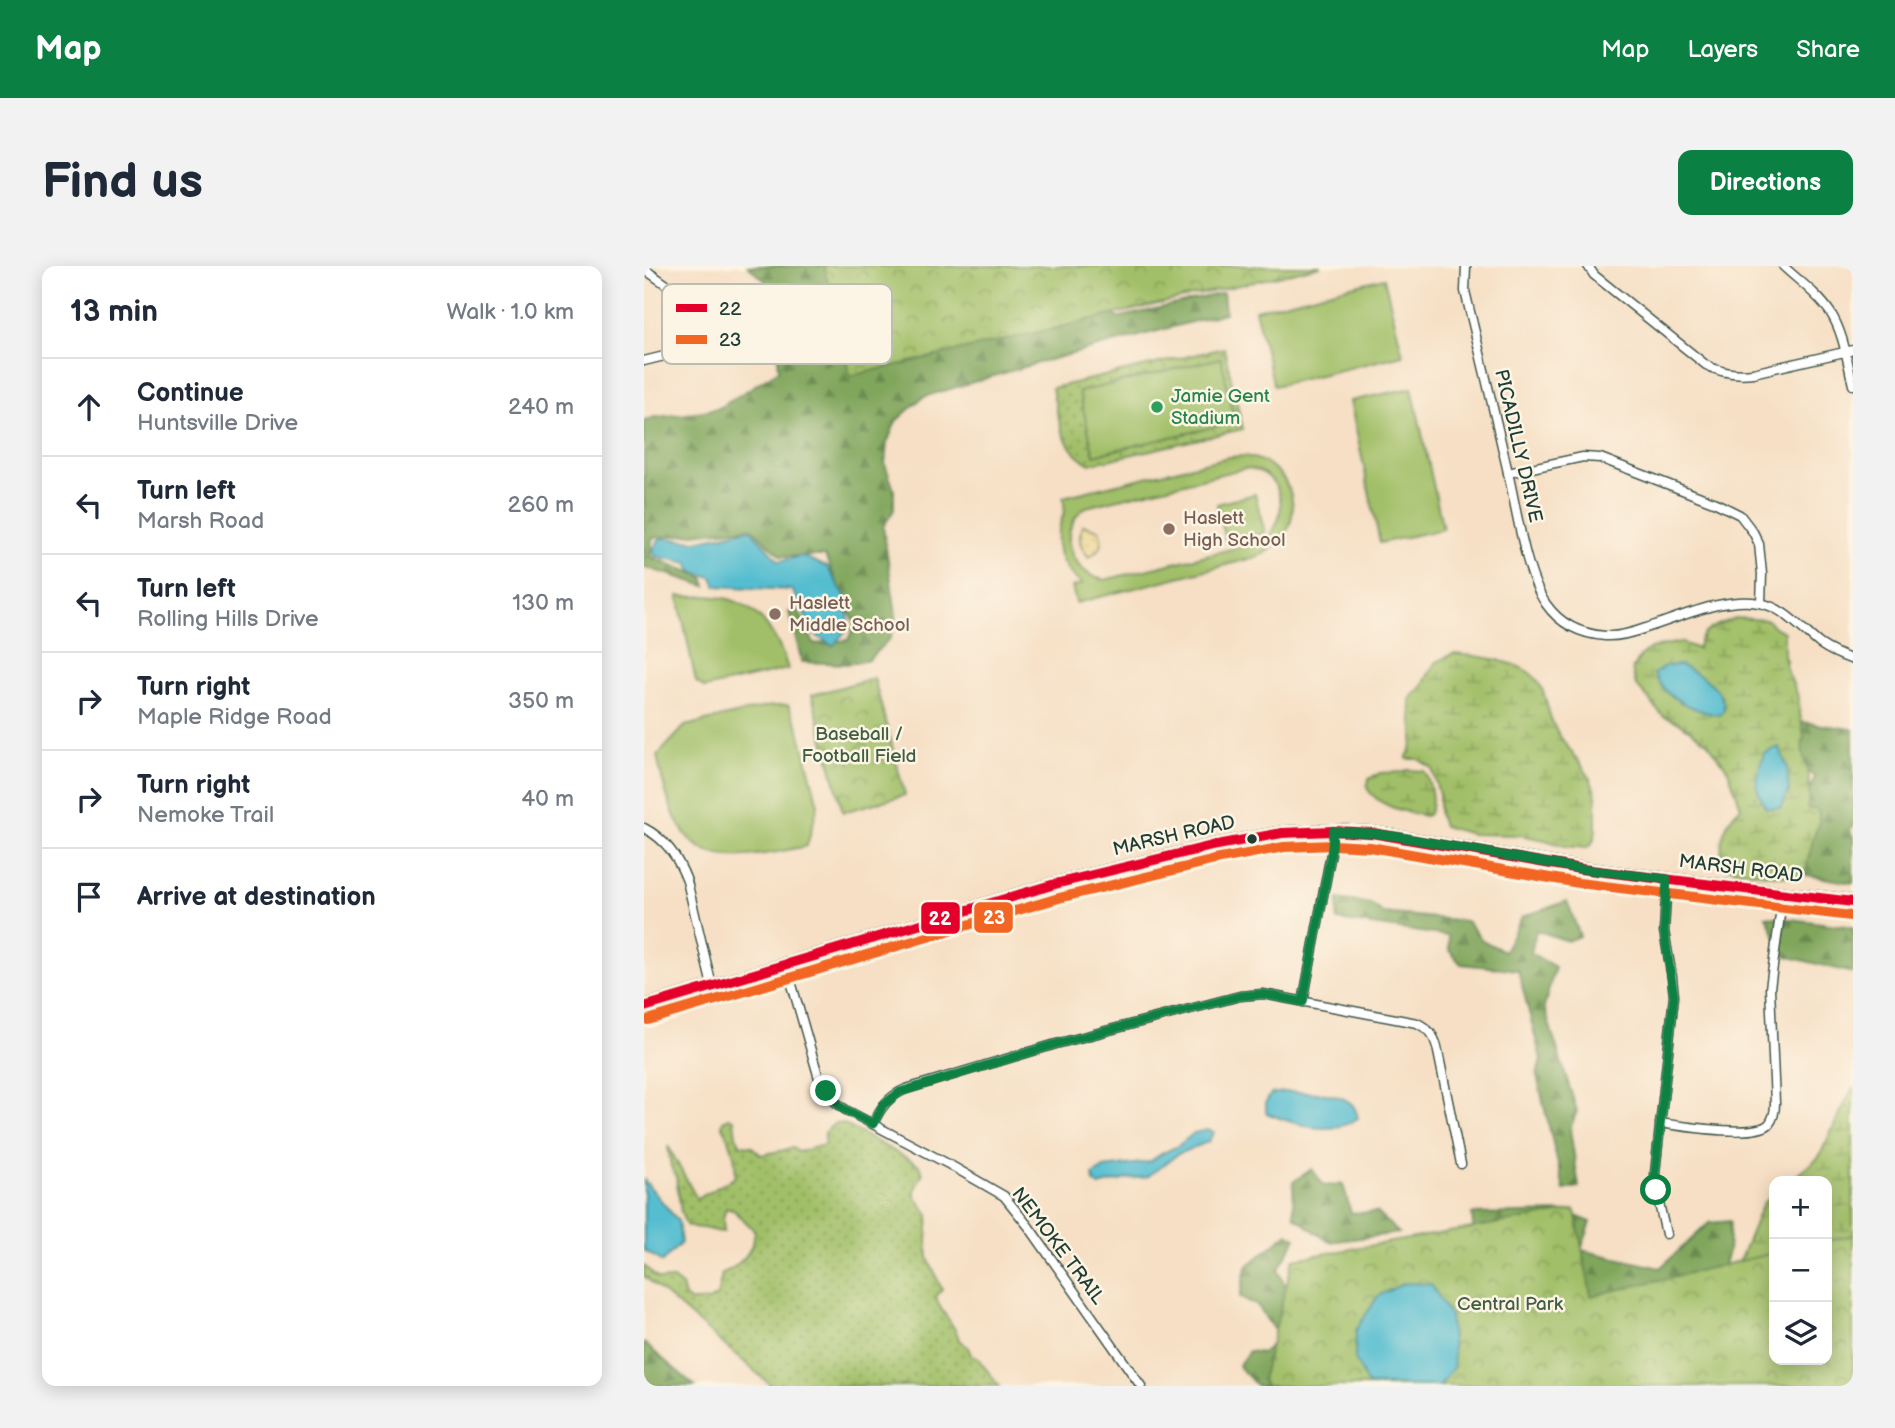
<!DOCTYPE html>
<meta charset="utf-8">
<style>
:root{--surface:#fff;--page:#f2f2f3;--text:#1f2937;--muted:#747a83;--line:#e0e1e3;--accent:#0b8043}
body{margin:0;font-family:"Balsamiq Sans",sans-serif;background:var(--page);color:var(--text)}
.controls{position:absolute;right:21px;bottom:21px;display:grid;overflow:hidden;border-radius:14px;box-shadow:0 4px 18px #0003}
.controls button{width:63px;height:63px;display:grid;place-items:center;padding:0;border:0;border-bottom:2px solid var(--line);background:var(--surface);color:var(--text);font:35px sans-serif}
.stop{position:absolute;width:21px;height:21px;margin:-16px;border:5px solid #0b8043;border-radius:50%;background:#fff}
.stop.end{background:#0b8043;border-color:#fff;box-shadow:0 2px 7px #0008}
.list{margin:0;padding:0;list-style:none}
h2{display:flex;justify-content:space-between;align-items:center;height:91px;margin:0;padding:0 28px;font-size:30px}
h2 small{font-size:23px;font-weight:400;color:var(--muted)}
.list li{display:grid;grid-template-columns:46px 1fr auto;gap:21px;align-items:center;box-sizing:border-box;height:98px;padding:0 28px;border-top:2px solid var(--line)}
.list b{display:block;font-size:26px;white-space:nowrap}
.list p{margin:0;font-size:23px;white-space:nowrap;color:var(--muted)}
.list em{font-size:23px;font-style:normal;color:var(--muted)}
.icon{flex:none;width:38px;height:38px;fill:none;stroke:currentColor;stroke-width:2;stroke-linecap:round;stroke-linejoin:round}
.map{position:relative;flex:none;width:1209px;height:1120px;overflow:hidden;border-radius:14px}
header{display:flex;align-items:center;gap:42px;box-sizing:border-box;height:98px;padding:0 35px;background:var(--accent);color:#fff}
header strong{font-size:33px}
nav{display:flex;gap:38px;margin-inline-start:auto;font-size:24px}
.intro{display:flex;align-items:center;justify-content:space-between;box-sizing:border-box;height:168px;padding:0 42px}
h1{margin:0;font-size:49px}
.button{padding:18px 32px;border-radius:14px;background:var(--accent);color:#fff;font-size:24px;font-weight:700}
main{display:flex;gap:42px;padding:0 42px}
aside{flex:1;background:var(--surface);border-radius:14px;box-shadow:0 4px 18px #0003}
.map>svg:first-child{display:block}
.grass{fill:url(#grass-dots);stroke:#607e4e;stroke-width:2}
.forest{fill:url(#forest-firs);stroke:#507248;stroke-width:2}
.wetland{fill:url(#wetland-marsh);stroke:#607e4e;stroke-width:2}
.sand{fill:url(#sand-dots);stroke:#868c69;stroke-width:2}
.park{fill:url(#park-crowns);stroke:#607e4e;stroke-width:2}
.garden{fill:#a1bf67;stroke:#607e4e;stroke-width:2;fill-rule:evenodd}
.water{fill:#54bdd0;stroke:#3a7d82;stroke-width:2}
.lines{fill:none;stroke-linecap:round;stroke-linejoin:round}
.street-casing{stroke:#3f554a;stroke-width:11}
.secondary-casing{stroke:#3f554a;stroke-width:16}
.street{stroke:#fff;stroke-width:8}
.secondary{stroke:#fff;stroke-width:12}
.bus-1-casing{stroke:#fcf5e5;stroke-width:16}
.bus-2-casing{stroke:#fcf5e5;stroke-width:16}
.bus-1{stroke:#e4002b;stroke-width:10}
.bus-2{stroke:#f26522;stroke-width:10}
.route{stroke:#0b8043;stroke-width:9}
.leisure-dot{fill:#2e9e5b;stroke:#fcf5e5;stroke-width:2.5}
.education-dot{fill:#8d6e63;stroke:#fcf5e5;stroke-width:2.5}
.bus-dot{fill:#1f3d34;stroke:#fcf5e5;stroke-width:2.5}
.labels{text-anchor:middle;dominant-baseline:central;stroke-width:5;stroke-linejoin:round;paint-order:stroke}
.leisure-label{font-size:19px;fill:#27864d;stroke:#fcf5e5;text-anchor:start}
.street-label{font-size:19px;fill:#1f3d34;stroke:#fcf5e5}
.education-label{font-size:19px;fill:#785e54;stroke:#fcf5e5;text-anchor:start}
.park-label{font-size:19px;fill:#405e41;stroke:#fcf5e5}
.key{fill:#fcf5e5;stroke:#babeb0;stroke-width:2}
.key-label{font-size:19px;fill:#1f3d34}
.line-badge{stroke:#fcf5e5;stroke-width:2.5}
.badge-label{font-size:19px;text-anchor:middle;font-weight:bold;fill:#fff}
</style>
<header>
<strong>Map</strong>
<nav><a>Map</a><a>Layers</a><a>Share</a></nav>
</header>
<div class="intro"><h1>Find us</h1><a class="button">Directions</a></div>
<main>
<aside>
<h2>13 min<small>Walk · 1.0 km</small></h2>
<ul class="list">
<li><svg class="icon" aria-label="ahead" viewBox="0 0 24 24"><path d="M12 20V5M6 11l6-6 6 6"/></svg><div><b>Continue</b><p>Huntsville Drive</p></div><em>240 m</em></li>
<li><svg class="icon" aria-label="left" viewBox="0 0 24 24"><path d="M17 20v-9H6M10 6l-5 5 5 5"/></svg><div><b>Turn left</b><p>Marsh Road</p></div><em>260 m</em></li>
<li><svg class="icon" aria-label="left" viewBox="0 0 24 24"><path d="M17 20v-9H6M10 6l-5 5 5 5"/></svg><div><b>Turn left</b><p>Rolling Hills Drive</p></div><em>130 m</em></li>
<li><svg class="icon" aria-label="right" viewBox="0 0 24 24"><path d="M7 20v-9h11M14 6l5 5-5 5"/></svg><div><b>Turn right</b><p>Maple Ridge Road</p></div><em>350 m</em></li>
<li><svg class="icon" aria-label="right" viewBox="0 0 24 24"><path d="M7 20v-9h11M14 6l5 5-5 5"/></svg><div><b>Turn right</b><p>Nemoke Trail</p></div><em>40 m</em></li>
<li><svg class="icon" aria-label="arrive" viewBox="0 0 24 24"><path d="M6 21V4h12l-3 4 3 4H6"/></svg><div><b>Arrive at destination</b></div></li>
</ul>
</aside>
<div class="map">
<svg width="1209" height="1120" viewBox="0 0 1209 1120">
<defs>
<pattern id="grass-dots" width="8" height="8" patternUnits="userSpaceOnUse" patternTransform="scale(1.75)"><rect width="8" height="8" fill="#a1bf67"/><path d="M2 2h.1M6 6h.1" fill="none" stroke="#839c56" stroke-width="1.8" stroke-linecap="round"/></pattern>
<pattern id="forest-firs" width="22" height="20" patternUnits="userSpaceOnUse" patternTransform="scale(1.75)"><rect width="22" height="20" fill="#80a65c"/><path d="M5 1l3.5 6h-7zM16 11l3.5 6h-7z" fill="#68884d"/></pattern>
<pattern id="wetland-marsh" width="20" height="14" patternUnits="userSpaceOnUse" patternTransform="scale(1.75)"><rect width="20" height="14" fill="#a1bf67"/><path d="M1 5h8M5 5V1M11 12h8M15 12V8" fill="none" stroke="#839c56"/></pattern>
<pattern id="sand-dots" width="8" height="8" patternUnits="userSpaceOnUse" patternTransform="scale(1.75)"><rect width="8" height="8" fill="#eeda9e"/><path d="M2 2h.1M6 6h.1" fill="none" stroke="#ccbc89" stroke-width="1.8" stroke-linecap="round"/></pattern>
<pattern id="park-crowns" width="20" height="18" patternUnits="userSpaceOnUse" patternTransform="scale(1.75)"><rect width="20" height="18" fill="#a1bf67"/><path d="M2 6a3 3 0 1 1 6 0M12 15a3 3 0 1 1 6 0" fill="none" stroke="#839c56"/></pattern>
</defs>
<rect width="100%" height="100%" fill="#fcf5e5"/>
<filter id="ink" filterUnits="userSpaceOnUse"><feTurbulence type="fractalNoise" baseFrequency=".0143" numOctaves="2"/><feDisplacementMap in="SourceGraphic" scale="14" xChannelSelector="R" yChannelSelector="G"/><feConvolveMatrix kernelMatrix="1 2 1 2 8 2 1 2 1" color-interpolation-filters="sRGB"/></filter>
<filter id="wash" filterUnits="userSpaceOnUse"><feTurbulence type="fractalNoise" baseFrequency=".00686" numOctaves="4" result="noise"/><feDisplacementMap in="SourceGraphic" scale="28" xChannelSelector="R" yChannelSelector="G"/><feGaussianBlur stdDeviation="1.57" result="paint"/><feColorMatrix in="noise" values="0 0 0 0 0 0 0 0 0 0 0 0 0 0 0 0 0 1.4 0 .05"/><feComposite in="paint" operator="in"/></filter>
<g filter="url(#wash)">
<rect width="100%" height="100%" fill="#f6dfc4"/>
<g class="grass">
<path d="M 580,82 L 599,163 L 446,198 C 417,184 414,150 408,122 Z"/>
<path d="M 85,852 L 90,853 L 92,870 L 97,879 L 107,880 L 117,889 L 149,882 L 154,886 L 180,879 L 181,866 L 191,857 L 200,858 L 275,899 L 279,907 L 271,923 L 271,930 L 285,950 L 283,975 L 284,991 L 298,1024 L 292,1029 C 294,1046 312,1057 315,1074 L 324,1081 L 327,1089 L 333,1091 L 355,1120 L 128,1120 L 0,1010 L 0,1000 C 14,1011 8,1015 29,1013 L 38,1020 L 41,1031 L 46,1035 L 64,1035 L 73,1030 L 78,1008 C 97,998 109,987 111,965 L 91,945 L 82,942 L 79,952 L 80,966 C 70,966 67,963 58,962 C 52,961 48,962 42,959 L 37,946 L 32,910 L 27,901 L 24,880 L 53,933 L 91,911 C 93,892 88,876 78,860 L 79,855 Z"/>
</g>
<g class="forest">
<polygon points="104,0 266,0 440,11 473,52 579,27 581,47 394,97 279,131 252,155 243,177 241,198 250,224 250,244 239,261 252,349 246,372 224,394 204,398 158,396 145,346 154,344 170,378 204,374 211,358 181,290 137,290 107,262 8,272 7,291 59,311 62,320 0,301 0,155 11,151 43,148 75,142 135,104 128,21"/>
<polygon points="1126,392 1142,394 1131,407 1150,455 1209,463 1209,559 1206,565 1209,571 1209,617 1139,605 1164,527 1171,511 1156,499"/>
<polygon points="694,633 727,638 739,647 822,655 839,675 860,685 878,651 923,635 936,670 923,675 892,664 887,687 911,701 900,741 933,845 926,863 935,921 920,924 893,810 897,793 874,704 817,698 805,684 804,670 693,654"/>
<polygon points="1122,650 1209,661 1209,707 1141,690"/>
<polygon points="668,903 680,920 699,918 707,947 732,946 755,967 685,976 650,950 649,916"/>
<polygon points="922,946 947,956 937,984 1016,1002 1065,957 1086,955 1084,985 1067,1041 964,1058 830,972 828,948"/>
<polygon points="644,967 652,972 634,1004 655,1052 649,1120 613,1120 594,1100 605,1085 618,1087 635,1072 614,1040 596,1031 602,1001"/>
<polygon points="0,1077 51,1120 0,1120"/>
</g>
<g class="wetland">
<path d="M 1092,352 L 1124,354 L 1130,361 L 1140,366 L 1140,389 L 1143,404 L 1154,430 L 1155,442 L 1160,470 L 1158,483 L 1165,512 L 1165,533 L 1163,542 L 1173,544 L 1175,549 L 1175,558 L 1170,570 L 1162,603 L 1154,610 L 1146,611 L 1093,604 L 1080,600 C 1073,579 1080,555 1097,541 L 1084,504 L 1064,477 L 1036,457 L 1019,450 L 992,419 L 988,403 L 999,387 L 1007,382 L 1036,376 L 1054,383 C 1055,363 1076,358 1092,352 Z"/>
<path d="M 810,388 C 832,389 865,394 883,405 C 904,418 901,444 911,462 C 923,485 948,504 952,531 C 952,538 952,546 952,553 C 952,564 953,575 943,582 L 921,580 L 901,574 L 876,569 L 827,568 L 799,560 L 795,548 L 795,529 L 788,502 L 774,493 L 763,493 L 763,490 C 775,476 766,452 766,434 C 769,428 774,425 778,420 C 792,398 784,398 810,388 Z"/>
<path d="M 763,504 L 780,505 C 786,517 792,536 784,549 L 781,550 C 762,546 734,541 723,522 L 725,513 L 736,507 L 760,506 Z"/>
<polygon points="1209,821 1209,1120 969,1120 1068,1061 1119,937 1130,928 1130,1094 1183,1094 1183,915 1146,915 1175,891"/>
</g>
<path class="sand" d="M 439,259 L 455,264 C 460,279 459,282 445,291 C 436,282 433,272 439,259 Z"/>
<g class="park">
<polygon points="180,0 677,0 206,110"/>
<polygon points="230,412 261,529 199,546 168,429"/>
<polygon points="931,944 947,1030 1130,987 1130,1094 1183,1094 1183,975 1209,969 1209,1120 622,1120 618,1114 649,993"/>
</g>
<g class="garden">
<polygon points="740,12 759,89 630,120 611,44"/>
<polygon points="577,92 591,156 450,189 435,126"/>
<polygon points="768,122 799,263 736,277 706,135"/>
<path d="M 601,190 C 660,199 666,274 609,292 L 432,337 L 428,321 L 438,318 C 420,305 410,285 415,263 C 418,247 423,249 419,231 L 585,191 ZM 602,202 C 641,205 647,252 620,275 L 460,314 C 425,307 411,263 442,241 Z"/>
<polygon points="611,228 621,267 582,276 573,238"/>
<path d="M 34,330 C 47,332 59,329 72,331 C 112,334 134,369 144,403 L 61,422 L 52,416 Z"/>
<path d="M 144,439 L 154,460 L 174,539 L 163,580 C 62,602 35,596 13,490 L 41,460 L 121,441 Z"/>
</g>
<g class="water">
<polygon points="106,263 135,295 158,290 183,301 203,333 205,361 189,380 167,366 159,344 148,324 72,320 68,311 47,305 45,297 11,290 9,283 17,272 52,275"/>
<path d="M 1036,399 C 1054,408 1081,420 1080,444 L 1075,449 C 1058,447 1031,436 1019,422 C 1015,418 1013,412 1010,408 L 1021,400 Z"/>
<path d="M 1135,481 L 1143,500 L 1145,526 L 1136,542 L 1122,542 C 1107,514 1112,516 1120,487 Z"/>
<path d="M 640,826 C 658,826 700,825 710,841 C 712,844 713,848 714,852 C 686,872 651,858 622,847 L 622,836 L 627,828 Z"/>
<polygon points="563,864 570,866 564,876 534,888 503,911 483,913 455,920 450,916 449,909 460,902 505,896 519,887 534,880 550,867"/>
<polygon points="0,914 34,955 37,977 18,996 0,984"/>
<polygon points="760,1017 787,1018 806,1050 810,1100 796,1120 724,1119 711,1093 712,1064 734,1030"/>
</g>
</g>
<g filter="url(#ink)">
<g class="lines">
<defs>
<g id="street">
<path d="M 822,0 L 821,25 C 836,87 851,149 865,211 C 873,246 882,310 902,338 C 916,358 937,368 961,370 C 975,371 988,367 1002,362 C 1035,352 1080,330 1115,337 C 1140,341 1157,363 1176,378 C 1186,385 1198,390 1209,394"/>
<path d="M 944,0 L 950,9 L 1062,99 C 1077,107 1092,109 1109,107 L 1209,84"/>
<path d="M 1139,0 C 1155,15 1174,28 1186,46 C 1200,67 1203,95 1209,119"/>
<path d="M 0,3 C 17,15 53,38 63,55 C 67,62 66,69 63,77 L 57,81 L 0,95"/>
<polyline points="864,207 939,191 956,192 1072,237 1096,249 1109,266 1115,278 1118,308 1117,337"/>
<path d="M 0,562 C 23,574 34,592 43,615 L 68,720"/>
<path d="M 142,698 L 174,809 C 179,825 188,835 202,844 L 306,899 L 360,930 L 385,961 L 497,1120"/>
<polyline points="659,736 688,582 689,565"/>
<path d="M 1016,857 C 1037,860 1111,872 1125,858 C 1130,852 1131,844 1131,837 L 1126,722 L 1139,627"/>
<path d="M 229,858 C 236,842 245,830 262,823 L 412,778 L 596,730 L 619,728 L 773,757 C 784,762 790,769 793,781 L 817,898"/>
<polyline points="1022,968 1012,924 1011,907 1030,730 1028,711 1020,665 1023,613"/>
</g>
<polyline id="secondary" points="0,741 411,618 568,580 638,567 689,565 728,567 937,603 1209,636"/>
</defs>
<use href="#street" class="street-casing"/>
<use href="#secondary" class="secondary-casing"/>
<use href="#street" class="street"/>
<use href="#secondary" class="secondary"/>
<defs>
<polyline id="bus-1" points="0,741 411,618 568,580 638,567 689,565 728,567 937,603 1209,636"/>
<polyline id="bus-2" points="4,754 415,632 571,594 640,581 689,579 726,581 935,617 1207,650"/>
</defs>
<use href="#bus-1" class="bus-1-casing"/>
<use href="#bus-2" class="bus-2-casing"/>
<use href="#bus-1" class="bus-1"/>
<use href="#bus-2" class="bus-2"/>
</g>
</g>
<g class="lines" filter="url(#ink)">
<polyline class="route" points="182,825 198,842 229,858 239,839 256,826 412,778 596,730 619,728 659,736 688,582 689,565 728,567 757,571 937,603 1023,613 1020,665 1030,730 1011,907 1012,924"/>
</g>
<circle class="leisure-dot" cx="513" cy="141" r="7"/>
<g class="education-dot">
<circle cx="525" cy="263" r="7"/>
<circle cx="131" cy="348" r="7"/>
</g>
<circle class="bus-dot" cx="608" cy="573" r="6"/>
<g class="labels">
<g class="leisure-label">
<text x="527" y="130">Jamie Gent<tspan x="527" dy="22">Stadium</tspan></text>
</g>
<g class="street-label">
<text transform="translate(874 180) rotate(77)">PICADILLY DRIVE</text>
<text transform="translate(530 570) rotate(-13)">MARSH ROAD</text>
<text transform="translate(1097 603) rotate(7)">MARSH ROAD</text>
<text transform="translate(414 980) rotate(53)">NEMOKE TRAIL</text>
</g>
<g class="education-label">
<text x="539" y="252">Haslett<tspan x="539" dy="22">High School</tspan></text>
<text x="145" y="337">Haslett<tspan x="145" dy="22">Middle School</tspan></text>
</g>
<g class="park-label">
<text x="215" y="468">Baseball /<tspan x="215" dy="22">Football Field</tspan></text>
<text x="866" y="1038">Central Park</text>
</g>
</g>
<rect x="18" y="18" width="230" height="80" rx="10" class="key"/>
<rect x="32" y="38" width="31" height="8" fill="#e4002b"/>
<rect x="32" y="69" width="31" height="9" fill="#f26522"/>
<g class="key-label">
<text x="75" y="49">22</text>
<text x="75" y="80">23</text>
</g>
<g class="line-badge">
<rect x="329" y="635" width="41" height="33" rx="7" fill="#f26522"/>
<rect x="276" y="635" width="41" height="34" rx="7" fill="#e4002b"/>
</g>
<g class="badge-label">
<text x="350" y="658">23</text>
<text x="296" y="659">22</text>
</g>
</svg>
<div class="controls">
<button>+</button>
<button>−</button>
<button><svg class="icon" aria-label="layers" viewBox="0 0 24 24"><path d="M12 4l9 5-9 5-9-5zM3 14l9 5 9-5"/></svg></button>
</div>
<div class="stop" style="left:1012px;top:924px"></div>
<div class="stop end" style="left:182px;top:825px"></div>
</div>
</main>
